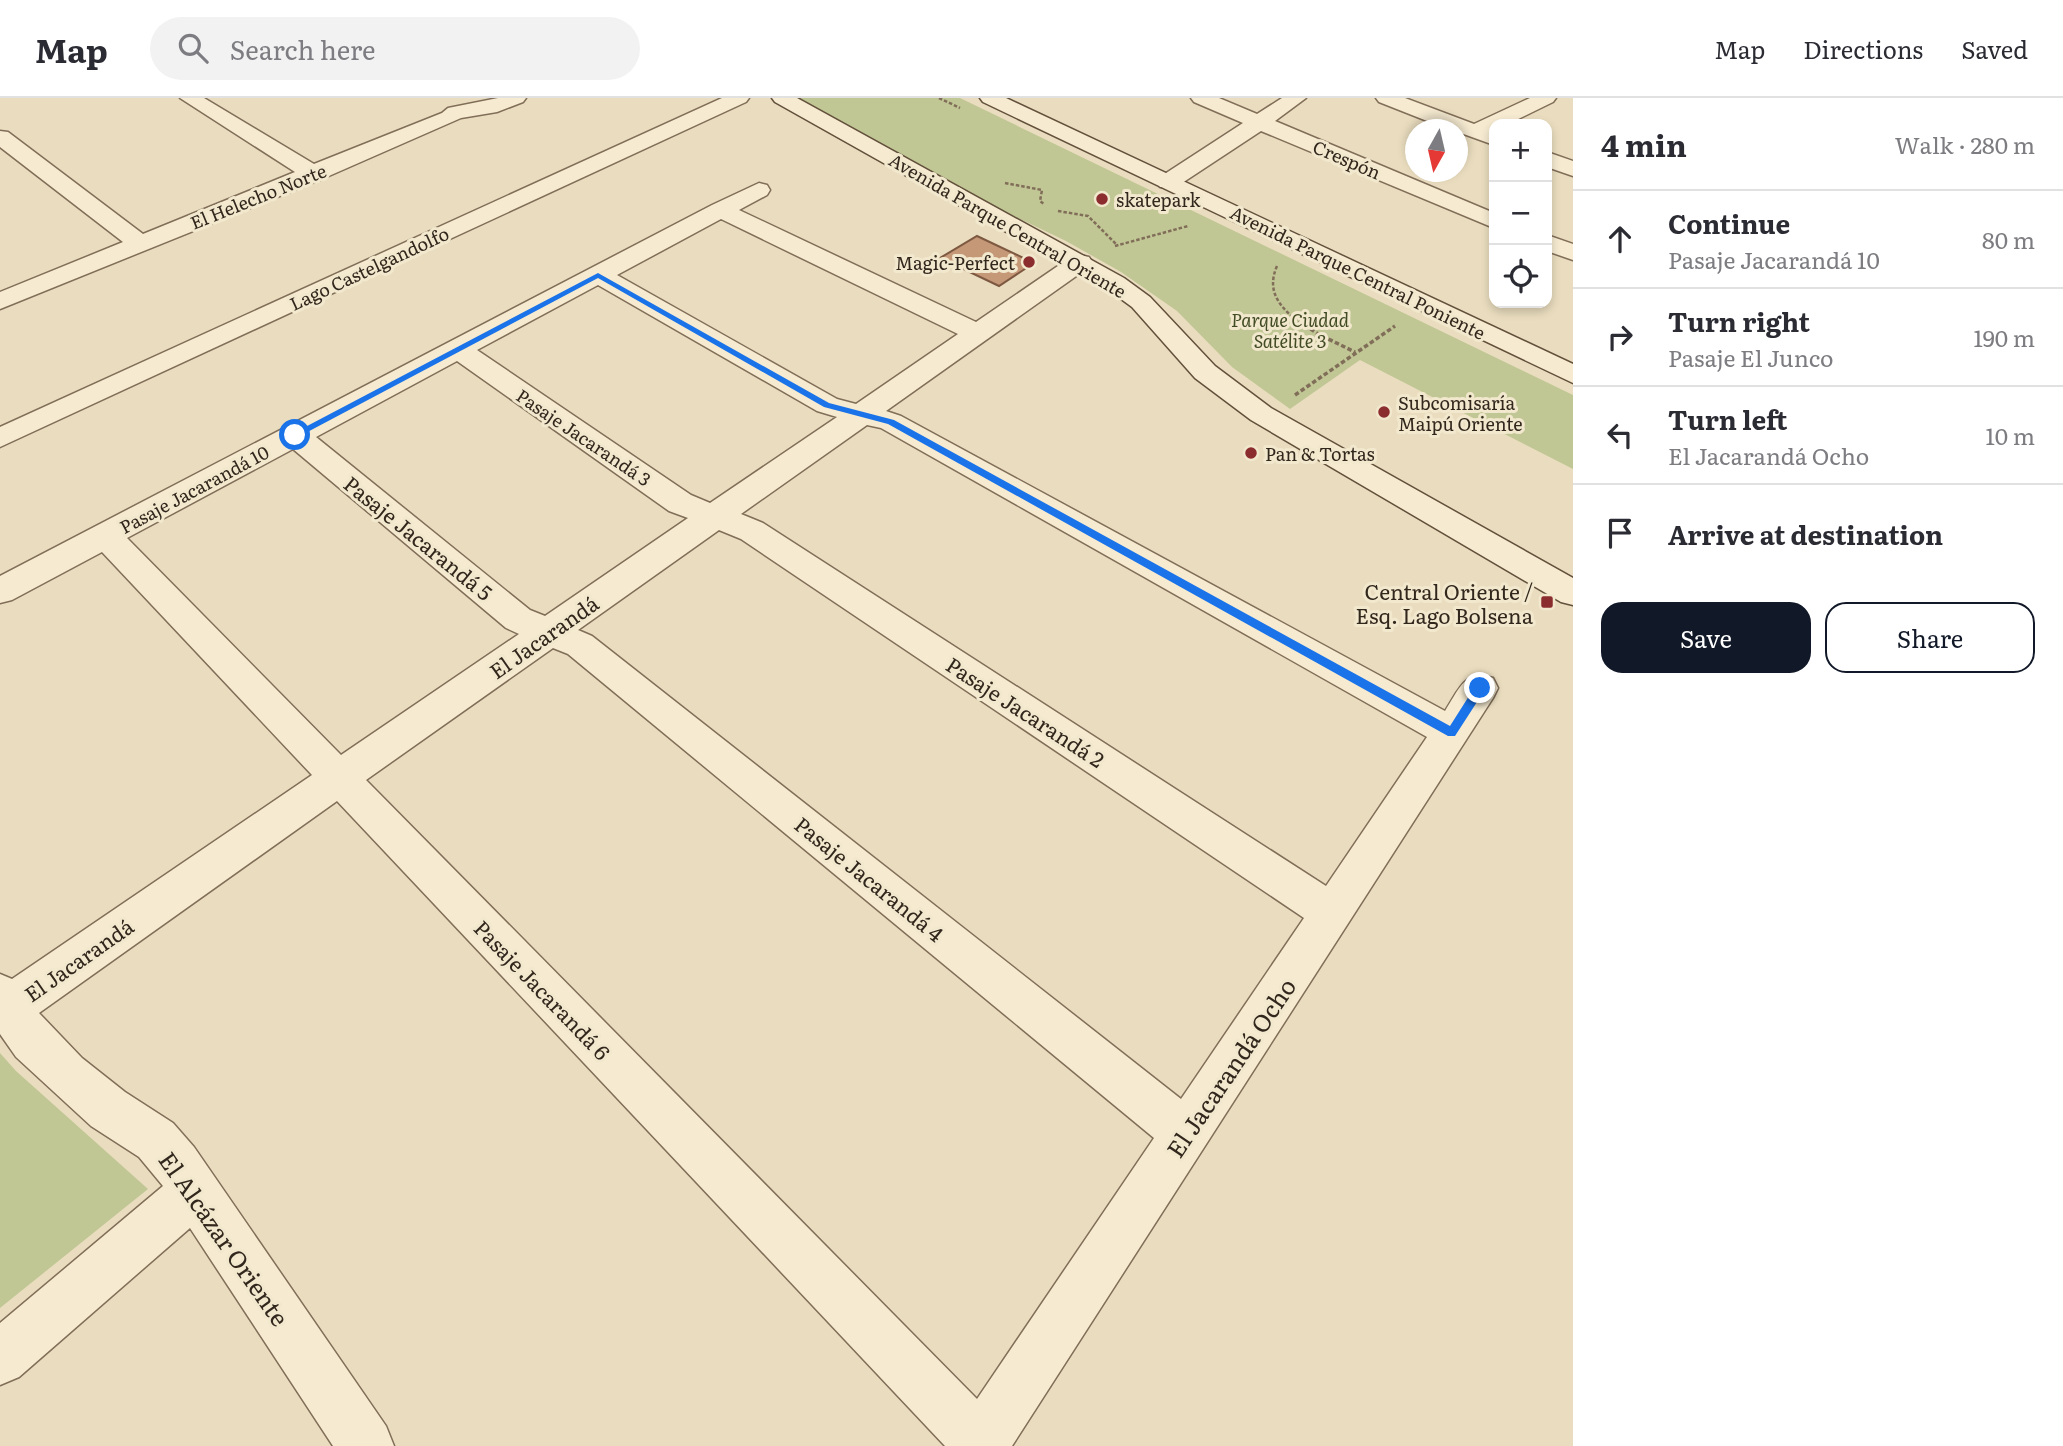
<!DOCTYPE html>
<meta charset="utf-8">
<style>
:root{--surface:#fff;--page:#f2f2f3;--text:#2b2b33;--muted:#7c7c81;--line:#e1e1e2;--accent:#111827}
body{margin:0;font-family:Literata,serif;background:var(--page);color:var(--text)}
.controls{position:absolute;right:21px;top:21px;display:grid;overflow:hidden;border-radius:14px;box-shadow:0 4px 10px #0003}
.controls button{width:63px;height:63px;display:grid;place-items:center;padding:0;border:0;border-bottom:2px solid var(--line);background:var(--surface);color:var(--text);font:35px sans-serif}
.compass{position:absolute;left:1405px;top:21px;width:63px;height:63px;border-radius:50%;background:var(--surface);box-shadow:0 4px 10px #0003;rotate:188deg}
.stop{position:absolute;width:21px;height:21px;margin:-16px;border:5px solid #1a73e8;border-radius:50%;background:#fff}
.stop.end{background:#1a73e8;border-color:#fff;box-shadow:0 2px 7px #0008}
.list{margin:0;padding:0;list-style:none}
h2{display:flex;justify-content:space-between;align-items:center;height:91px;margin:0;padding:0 28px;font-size:30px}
h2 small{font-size:23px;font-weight:400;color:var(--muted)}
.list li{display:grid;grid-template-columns:46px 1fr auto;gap:21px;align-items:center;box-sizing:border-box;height:98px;padding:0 28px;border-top:2px solid var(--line)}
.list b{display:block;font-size:26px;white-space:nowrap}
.list p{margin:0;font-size:23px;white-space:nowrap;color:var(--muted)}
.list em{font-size:23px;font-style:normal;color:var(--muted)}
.actions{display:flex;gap:14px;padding:21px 28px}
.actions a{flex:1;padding:16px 0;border:2px solid var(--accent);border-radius:21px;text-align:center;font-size:24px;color:var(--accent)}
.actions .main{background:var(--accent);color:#fff}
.icon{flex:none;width:38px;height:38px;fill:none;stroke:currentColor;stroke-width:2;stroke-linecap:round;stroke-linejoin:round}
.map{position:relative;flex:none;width:1573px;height:1348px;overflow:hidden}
header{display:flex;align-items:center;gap:42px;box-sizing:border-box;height:98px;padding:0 35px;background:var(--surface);border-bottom:2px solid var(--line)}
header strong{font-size:33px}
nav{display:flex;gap:38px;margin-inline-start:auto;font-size:24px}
.search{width:490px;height:63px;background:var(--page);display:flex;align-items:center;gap:18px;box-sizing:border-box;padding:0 24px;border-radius:38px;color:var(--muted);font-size:26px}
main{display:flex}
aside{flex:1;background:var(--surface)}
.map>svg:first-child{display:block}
.green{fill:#c0c794}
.building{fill:#c59877;stroke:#7e5941;stroke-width:2}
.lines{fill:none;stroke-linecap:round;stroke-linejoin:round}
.street-casing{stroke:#816e59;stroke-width:3}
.secondary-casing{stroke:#63503c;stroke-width:3}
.path-far1{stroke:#816e59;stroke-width:2.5;stroke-dasharray:3.5 2;stroke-linecap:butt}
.path{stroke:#816e59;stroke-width:3.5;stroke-dasharray:4.5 2.5;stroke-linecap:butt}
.street{fill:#f6ebd1;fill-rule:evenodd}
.secondary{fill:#f6ebd1;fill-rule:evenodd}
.route{fill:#1a73e8}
.poi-dot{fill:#8b2d2e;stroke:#f2e8ce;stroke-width:2.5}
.labels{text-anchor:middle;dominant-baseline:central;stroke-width:6;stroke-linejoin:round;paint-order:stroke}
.far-street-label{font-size:18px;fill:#32271c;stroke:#f2e8ce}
.far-poi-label{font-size:18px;fill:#32271c;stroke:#f2e8ce;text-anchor:start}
.far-park-label{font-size:18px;font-style:italic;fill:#424c24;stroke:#f2e8ce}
.street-label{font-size:21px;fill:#32271c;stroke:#f2e8ce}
.poi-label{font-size:21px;fill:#32271c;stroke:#f2e8ce;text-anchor:end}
.near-street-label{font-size:24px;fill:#32271c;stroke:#f2e8ce}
</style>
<header>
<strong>Map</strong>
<div class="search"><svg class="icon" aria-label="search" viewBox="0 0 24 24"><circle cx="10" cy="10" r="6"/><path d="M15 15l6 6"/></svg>Search here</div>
<nav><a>Map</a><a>Directions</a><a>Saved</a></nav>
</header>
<main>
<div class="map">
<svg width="1573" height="1348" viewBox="0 0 1573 1348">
<rect width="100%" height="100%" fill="#eaddbf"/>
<g class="green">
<polygon points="793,0 960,0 1573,297 1573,371 1360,262 1290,311 1232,269 1177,213 1121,174 1066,143 989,106"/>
<polygon points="0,955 16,973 148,1091 0,1210"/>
</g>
<polygon class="building" points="977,138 1034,165 999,188 940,160"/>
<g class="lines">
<defs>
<g id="street">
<polygon points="180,0 204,0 314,66 442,15 448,10 498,0 526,0 523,4 497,14 461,20 322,81 0,211 0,194 123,144 0,49 0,33 8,34 143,136 295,74"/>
<polygon points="722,0 749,0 746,4 0,349 0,329"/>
<polygon points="1191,0 1219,0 1257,16 1282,0 1306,0 1275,23 1494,115 1494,130 1261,33 1176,89 1160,89 1157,84 1160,79 1243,25 1194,4"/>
<polygon points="1376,0 1405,0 1474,26 1530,0 1556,0 1553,4 1508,26 1494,26 1494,47 1458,34 1458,32 1450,32 1379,4"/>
<polygon points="1547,54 1573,63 1573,78 1547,69"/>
<path d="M 759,85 L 767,87 L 770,92 L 767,97 L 739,112 L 976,224 L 1071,159 L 1080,157 L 1089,159 L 1092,164 L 1089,169 L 886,313 L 901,318 L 1445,613 C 1459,592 1464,571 1493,580 L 1498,590 L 1493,600 L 1012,1348 L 945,1348 L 337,703 L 39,915 L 82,960 L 125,994 L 173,1025 L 194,1049 L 386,1328 L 394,1348 L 333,1348 L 190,1130 L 19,1279 L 0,1287 L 0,1225 L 163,1088 L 139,1059 L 91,1028 L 16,959 L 0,936 L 0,876 L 12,881 L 312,677 L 102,454 L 12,502 L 0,505 L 0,478 L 712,107 ZM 721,121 L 958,236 L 856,306 L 837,301 L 617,177 ZM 598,187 L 817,313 L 837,319 L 710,405 L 691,397 L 477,252 ZM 457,263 L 669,413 L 688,420 L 545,518 L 530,512 L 316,339 ZM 867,327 L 881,330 L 1427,639 L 1326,788 L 763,425 L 741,416 ZM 293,351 L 506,530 L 519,536 L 341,657 L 127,440 ZM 719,432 L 741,441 L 1304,820 L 1181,1001 L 592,538 L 578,532 ZM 553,550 L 568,556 L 1154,1040 L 977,1301 L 366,682 Z"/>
<polygon points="1547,137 1573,146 1573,162 1547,153"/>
</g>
<g id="secondary">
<polygon points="772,0 797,0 1124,180 1150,199 1215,268 1271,310 1573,480 1573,507 1561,504 1251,322 1195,280 1132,209 1106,190 775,4"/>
<polygon points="980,0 1006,0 1573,266 1573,285 983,4"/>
</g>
</defs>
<use href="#street" class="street-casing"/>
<use href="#secondary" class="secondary-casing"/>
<g class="path-far1">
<polyline points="939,0 960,10"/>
<polyline points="1005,85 1042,92 1040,103 1044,106"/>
<polyline points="1058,113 1088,118 1117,147"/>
<polyline points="1115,148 1188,128"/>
<path d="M 1277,168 C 1267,191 1277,206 1295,221"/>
</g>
<g class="path">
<polyline points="1293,219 1318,236 1355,254"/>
<polyline points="1295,297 1395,228"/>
</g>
<use href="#street" class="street"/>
<use href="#secondary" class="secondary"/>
</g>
<polygon class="route" points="598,175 829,305 894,322 1450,628 1476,587 1480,586 1486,590 1455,638 1448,638 888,326 824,309 598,180 298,339 290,337"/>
<g class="poi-dot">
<circle cx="1102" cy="101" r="7"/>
<circle cx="1029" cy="164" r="7"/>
<circle cx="1384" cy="314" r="7"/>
<circle cx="1251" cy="355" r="7"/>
<rect x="1540" y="497" width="14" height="14" rx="3.5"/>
</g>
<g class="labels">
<g class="far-street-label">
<text transform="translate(1347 61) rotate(23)">Crespón</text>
<text transform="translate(258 98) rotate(-22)">El Helecho Norte</text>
<text transform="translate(1008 127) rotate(30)">Avenida Parque Central Oriente</text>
<text transform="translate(369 170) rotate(-25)">Lago Castelgandolfo</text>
<text transform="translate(1358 174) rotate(26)">Avenida Parque Central Poniente</text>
<text transform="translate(584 339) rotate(34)">Pasaje Jacarandá 3</text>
<text transform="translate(194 391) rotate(-28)">Pasaje Jacarandá 10</text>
</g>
<g class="far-poi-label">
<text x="1116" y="101">skatepark</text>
<text x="1015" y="164" text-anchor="end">Magic-Perfect</text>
<text x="1398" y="304">Subcomisaría<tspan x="1398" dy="21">Maipú Oriente</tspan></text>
<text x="1265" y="355">Pan &amp; Tortas</text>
</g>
<g class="far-park-label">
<text x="1290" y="221">Parque Ciudad<tspan x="1290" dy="21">Satélite 3</tspan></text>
</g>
<g class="street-label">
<text transform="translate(419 439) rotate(39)">Pasaje Jacarandá 5</text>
<text transform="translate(543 538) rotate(-35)">El Jacarandá</text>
<text transform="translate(1026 613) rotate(33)">Pasaje Jacarandá 2</text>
<text transform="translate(870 780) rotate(39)">Pasaje Jacarandá 4</text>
<text transform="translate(78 861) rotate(-35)">El Jacarandá</text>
<text transform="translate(543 891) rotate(46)">Pasaje Jacarandá 6</text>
</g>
<g class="poi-label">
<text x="1533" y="492">Central Oriente /<tspan x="1533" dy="24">Esq. Lago Bolsena</tspan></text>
</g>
<g class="near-street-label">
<text transform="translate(1230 969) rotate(-56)">El Jacarandá Ocho</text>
<text transform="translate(225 1140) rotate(55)">El Alcázar Oriente</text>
</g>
</g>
</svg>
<div class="controls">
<button>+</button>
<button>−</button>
<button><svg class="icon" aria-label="locate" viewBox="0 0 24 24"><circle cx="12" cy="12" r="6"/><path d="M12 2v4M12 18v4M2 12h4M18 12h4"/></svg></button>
</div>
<svg class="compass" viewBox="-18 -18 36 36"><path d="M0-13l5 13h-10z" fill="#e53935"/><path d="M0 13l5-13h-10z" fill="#7c7c81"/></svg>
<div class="stop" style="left:295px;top:337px"></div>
<div class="stop end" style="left:1480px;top:590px"></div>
</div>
<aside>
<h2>4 min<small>Walk · 280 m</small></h2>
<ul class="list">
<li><svg class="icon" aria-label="ahead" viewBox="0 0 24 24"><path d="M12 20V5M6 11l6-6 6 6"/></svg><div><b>Continue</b><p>Pasaje Jacarandá 10</p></div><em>80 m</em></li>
<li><svg class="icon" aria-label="right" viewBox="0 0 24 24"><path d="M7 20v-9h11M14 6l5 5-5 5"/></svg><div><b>Turn right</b><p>Pasaje El Junco</p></div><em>190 m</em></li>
<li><svg class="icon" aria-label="left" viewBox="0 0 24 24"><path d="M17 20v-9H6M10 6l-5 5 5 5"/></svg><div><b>Turn left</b><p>El Jacarandá Ocho</p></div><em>10 m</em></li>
<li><svg class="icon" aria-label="arrive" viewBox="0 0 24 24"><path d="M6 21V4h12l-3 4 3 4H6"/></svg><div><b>Arrive at destination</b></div></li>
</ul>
<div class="actions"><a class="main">Save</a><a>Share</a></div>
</aside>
</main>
